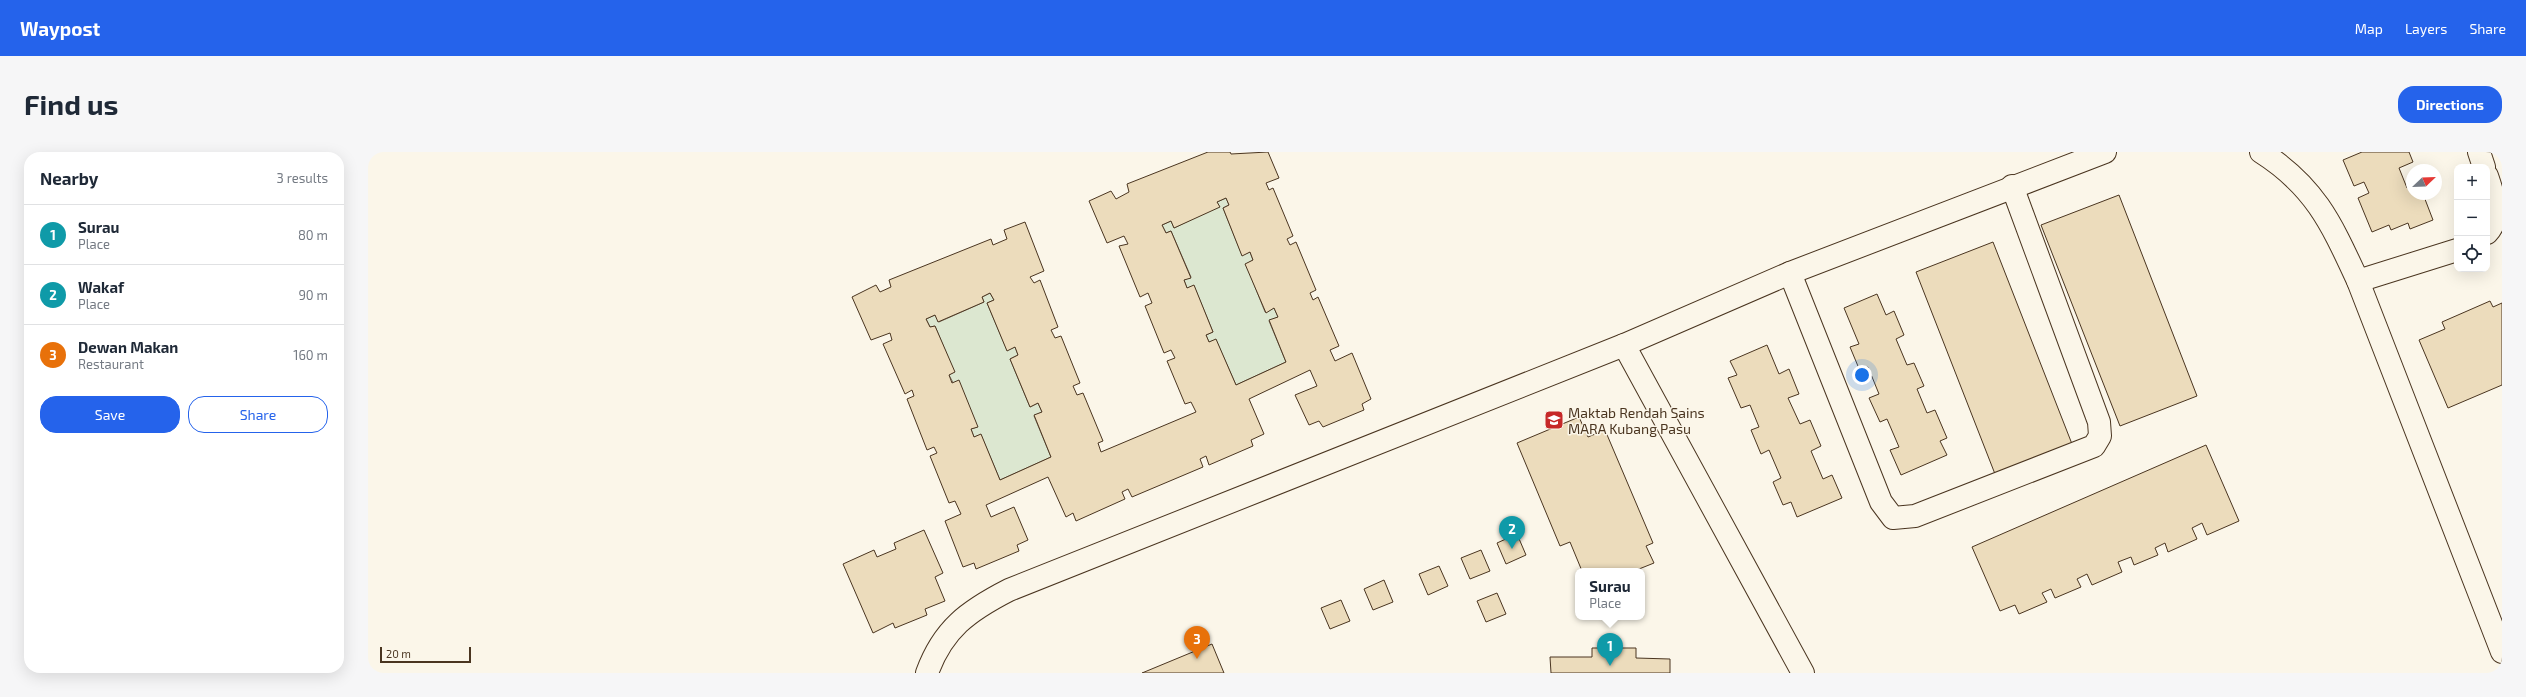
<!DOCTYPE html>
<meta charset="utf-8">
<style>
:root{--surface:#fff;--page:#f6f6f7;--text:#1f2937;--muted:#747a83;--line:#e0e1e3;--accent:#2563eb}
body{margin:0;font-family:"Exo 2",sans-serif;background:var(--page);color:var(--text)}
.controls{position:absolute;right:12px;top:12px;display:grid;overflow:hidden;border-radius:8px;box-shadow:0 4px 16px #0002}
.controls button{width:36px;height:36px;display:grid;place-items:center;padding:0;border:0;border-bottom:1px solid var(--line);background:var(--surface);color:var(--text);font:20px sans-serif}
.compass{position:absolute;left:2038px;top:12px;width:36px;height:36px;border-radius:50%;background:var(--surface);box-shadow:0 4px 16px #0002;rotate:67deg}
.scale{position:absolute;left:12px;bottom:10px;width:91px;box-sizing:border-box;padding-left:4px;border:2px solid #4a3520;border-top:0;font-size:11px;line-height:14px;white-space:nowrap;color:#4a3520;-webkit-text-stroke:3px #fbf6e9;paint-order:stroke}
.you{position:absolute;left:1494px;top:223px;width:14px;height:14px;margin:-10px;border:3px solid #fff;border-radius:50%;background:#1a73e8;box-shadow:0 0 0 6px #1a73e833}
.badge{display:grid;place-items:center;width:26px;height:26px;border-radius:50%;background:var(--accent);color:#fff;font-size:13px;font-weight:700}
.pin{position:absolute;translate:-50% -33px;filter:drop-shadow(0 1px 2px #0008)}
.pin::after{content:'';position:absolute;top:21px;width:14px;height:12px;background:inherit;clip-path:polygon(0 0,100% 0,50% 100%)}
.popup{position:absolute;left:1207px;top:416px;width:70px;height:52px;box-sizing:border-box;display:grid;place-content:center;border-radius:8px;background:var(--surface);filter:drop-shadow(0 1px 3px #0005);font-size:13px;white-space:nowrap;color:var(--muted)}
.popup b{font-size:15px;color:var(--text)}
.popup::after{content:'';position:absolute;left:50%;top:100%;margin-left:-8px;border:8px solid transparent;border-top-color:var(--surface)}
.list{margin:0;padding:0;list-style:none}
h2{display:flex;justify-content:space-between;align-items:center;height:52px;margin:0;padding:0 16px;font-size:17px}
h2 small{font-size:13px;font-weight:400;color:var(--muted)}
.list li{display:grid;grid-template-columns:26px 1fr auto;gap:12px;align-items:center;box-sizing:border-box;height:60px;padding:0 16px;border-top:1px solid var(--line)}
.list b{display:block;font-size:15px;white-space:nowrap}
.list p{margin:0;font-size:13px;white-space:nowrap;color:var(--muted)}
.list em{font-size:13px;font-style:normal;color:var(--muted)}
.actions{display:flex;gap:8px;padding:12px 16px}
.actions a{flex:1;padding:9px 0;border:1px solid var(--accent);border-radius:16px;text-align:center;font-size:14px;color:var(--accent)}
.actions .main{background:var(--accent);color:#fff}
.icon{flex:none;width:22px;height:22px;fill:none;stroke:currentColor;stroke-width:2;stroke-linecap:round;stroke-linejoin:round}
.map{position:relative;flex:none;width:2134px;height:521px;overflow:hidden;border-radius:16px}
header{display:flex;align-items:center;gap:24px;box-sizing:border-box;height:56px;padding:0 20px;background:var(--accent);color:#fff}
header strong{font-size:19px}
nav{display:flex;gap:22px;margin-inline-start:auto;font-size:14px}
.intro{display:flex;align-items:center;justify-content:space-between;box-sizing:border-box;height:96px;padding:0 24px}
h1{margin:0;font-size:28px}
.button{padding:10px 18px;border-radius:16px;background:var(--accent);color:#fff;font-size:14px;font-weight:700}
main{display:flex;gap:24px;padding:0 24px}
aside{flex:1;background:var(--surface);border-radius:16px;box-shadow:0 4px 16px #0002}
.map>svg:first-child{display:block}
.green{fill:#dce7d0;stroke:#887966}
.building{fill:#ecdcbc;stroke:#4a3520;fill-rule:evenodd}
.lines{fill:none;stroke-linecap:round;stroke-linejoin:round}
.minor-casing{stroke:#4a3520;stroke-width:24}
.minor{stroke:#fbf6e9;stroke-width:22}
.labels{text-anchor:middle;dominant-baseline:central;stroke-width:3;stroke-linejoin:round;paint-order:stroke}
.poi-label{font-size:14px;fill:#4a3520;stroke:#fbf6e9;text-anchor:start}
</style>
<header>
<strong>Waypost</strong>
<nav><a>Map</a><a>Layers</a><a>Share</a></nav>
</header>
<div class="intro"><h1>Find us</h1><a class="button">Directions</a></div>
<main>
<aside>
<h2>Nearby<small>3 results</small></h2>
<ul class="list">
<li><span class="badge" style="background:#0f9aa8">1</span><div><b>Surau</b><p>Place</p></div><em>80 m</em></li>
<li><span class="badge" style="background:#0f9aa8">2</span><div><b>Wakaf</b><p>Place</p></div><em>90 m</em></li>
<li><span class="badge" style="background:#e8710a">3</span><div><b>Dewan Makan</b><p>Restaurant</p></div><em>160 m</em></li>
</ul>
<div class="actions"><a class="main">Save</a><a>Share</a></div>
</aside>
<div class="map">
<svg width="2134" height="521" viewBox="0 0 2134 521">
<rect width="100%" height="100%" fill="#fbf6e9"/>
<g class="green">
<polygon points="858,46 861,53 855,56 874,103 882,100 885,108 878,112 897,160 906,156 910,165 901,169 918,210 868,233 848,188 841,190 838,183 845,180 826,134 819,136 816,128 823,125 803,79 798,81 794,73 803,69 806,76 851,54 849,50"/>
<polygon points="622,141 626,148 619,151 639,198 647,195 650,203 642,207 662,255 670,251 674,260 666,264 683,305 632,328 613,283 606,285 603,277 609,275 581,223 586,220 567,174 562,175 558,167 567,163 571,170 616,150 614,145"/>
</g>
<g class="building">
<path d="M 840,0 L 862,0 L 863,2 L 900,0 L 911,26 L 898,31 L 901,38 L 905,36 L 925,84 L 919,87 L 922,93 L 928,90 L 948,138 L 942,141 L 945,148 L 950,145 L 971,194 L 962,198 L 967,209 L 984,201 L 1003,247 L 994,252 L 996,258 L 955,275 L 951,269 L 941,273 L 927,243 L 949,234 L 942,218 L 881,247 L 896,282 L 883,288 L 885,294 L 841,313 L 838,304 L 832,307 L 835,315 L 764,345 L 760,337 L 754,340 L 757,347 L 708,369 L 705,361 L 698,365 L 680,325 L 618,353 L 623,365 L 646,355 L 660,388 L 649,393 L 651,399 L 608,417 L 606,411 L 595,415 L 577,369 L 593,362 L 587,349 L 581,351 L 562,304 L 569,301 L 566,295 L 559,298 L 539,247 L 546,244 L 544,238 L 537,242 L 515,192 L 524,188 L 522,181 L 503,188 L 484,145 L 508,133 L 512,140 L 523,135 L 521,128 L 623,87 L 625,93 L 639,87 L 636,78 L 657,70 L 676,119 L 662,125 L 666,131 L 672,128 L 690,175 L 683,178 L 687,186 L 693,184 L 712,231 L 705,234 L 709,243 L 715,241 L 735,289 L 730,291 L 733,300 L 828,260 L 823,250 L 817,252 L 799,209 L 807,206 L 803,198 L 796,201 L 777,154 L 784,151 L 780,141 L 772,145 L 751,94 L 760,92 L 756,84 L 739,91 L 721,49 L 743,39 L 748,47 L 761,40 L 759,32 ZM 858,46 L 861,53 L 855,56 L 874,104 L 882,100 L 885,108 L 877,112 L 898,161 L 906,156 L 910,165 L 901,168 L 918,210 L 868,233 L 848,187 L 841,190 L 838,183 L 845,180 L 826,133 L 819,136 L 816,128 L 823,126 L 803,79 L 798,81 L 794,73 L 803,69 L 806,76 L 852,55 L 849,50 ZM 622,141 L 626,148 L 619,151 L 639,199 L 647,195 L 650,203 L 642,207 L 662,255 L 670,251 L 674,260 L 666,263 L 683,305 L 632,328 L 613,282 L 606,285 L 603,277 L 610,275 L 591,228 L 584,231 L 581,223 L 587,220 L 567,174 L 562,175 L 558,167 L 567,163 L 570,170 L 616,150 L 614,145 Z"/>
<polygon points="1994,0 2041,0 2045,10 2031,16 2039,36 2044,33 2044,42 2055,42 2065,68 2042,77 2040,71 2023,78 2021,73 2004,80 1990,46 2001,41 1996,30 1986,34 1975,8"/>
<polygon points="1751,43 1829,244 1752,274 1673,73"/>
<polygon points="1625,90 1704,292 1627,322 1548,120"/>
<polygon points="1509,142 1518,163 1526,159 1536,183 1528,187 1539,213 1546,211 1556,234 1549,237 1559,261 1567,258 1579,286 1572,289 1579,303 1533,323 1522,298 1531,295 1519,267 1512,270 1501,246 1511,242 1500,215 1492,219 1482,195 1491,192 1476,156"/>
<polygon points="2122,149 2125,155 2134,151 2134,233 2080,256 2051,188 2077,177 2074,170"/>
<polygon points="1399,193 1411,222 1421,217 1431,242 1420,246 1432,272 1442,268 1453,294 1443,299 1455,327 1464,323 1474,346 1429,365 1423,350 1415,353 1405,330 1413,326 1401,298 1393,302 1383,278 1391,275 1382,253 1373,256 1360,226 1369,223 1362,209"/>
<polygon points="1211,265 1220,285 1237,278 1285,391 1278,394 1286,411 1266,419 1214,419 1202,390 1192,394 1149,291"/>
<polygon points="1838,293 1871,369 1839,383 1834,371 1824,376 1829,387 1800,400 1797,391 1787,396 1790,403 1766,413 1763,405 1750,410 1754,420 1724,433 1719,422 1709,427 1713,435 1687,446 1683,437 1674,441 1679,450 1651,462 1647,453 1632,459 1604,395"/>
<polygon points="556,378 575,421 567,425 577,449 557,457 559,463 527,476 525,471 505,481 475,412 506,398 509,405 528,397 526,391"/>
<polygon points="1149,382 1158,403 1138,412 1129,391"/>
<polygon points="1113,398 1122,419 1102,427 1093,406"/>
<polygon points="1071,414 1080,434 1060,443 1051,422"/>
<polygon points="1016,428 1025,450 1005,458 996,437"/>
<polygon points="1129,441 1138,462 1118,470 1109,449"/>
<polygon points="973,448 982,469 962,477 953,456"/>
<polygon points="844,492 856,521 774,521"/>
<polygon points="1224,496 1268,496 1268,506 1302,507 1302,521 1183,521 1182,505 1224,505"/>
</g>
<g class="lines">
<defs>
<g id="minor">
<path d="M 1893,0 C 1948,35 1964,73 1990,129 L 2134,500"/>
<polyline points="2111,0 2116,15"/>
<path d="M 2119,24 C 2125,42 2134,65 2119,81"/>
<polyline points="1422,121 1513,350 1525,366 1547,364 1726,294 1732,284 1731,270 1644,34"/>
<polyline points="1990,129 2089,98"/>
<polyline points="1256,193 1435,521"/>
<path d="M 559,521 C 575,477 600,459 641,438 L 1256,193 L 1422,121 L 1737,0"/>
</g>
</defs>
<use href="#minor" class="minor-casing"/>
<use href="#minor" class="minor"/>
</g>
<defs>
<symbol id="school-square" viewBox="-11 -11 22 22"><rect x="-9" y="-9" width="18" height="18" rx="4" fill="#c62828" stroke="#fbf6e9"/><path d="M0-5L7-2L0 1L-7-2ZM-4 1L0 2.5L4 1V4Q0 6-4 4Z" fill="#fff"/></symbol>
</defs>
<g fill-rule="evenodd">
<use href="#school-square" x="1175" y="257" width="22" height="22"/>
</g>
<g class="labels">
<g class="poi-label">
<text x="1200" y="260">Maktab Rendah Sains<tspan x="1200" dy="16">MARA Kubang Pasu</tspan></text>
</g>
</g>
</svg>
<div class="controls">
<button>+</button>
<button>−</button>
<button><svg class="icon" aria-label="locate" viewBox="0 0 24 24"><circle cx="12" cy="12" r="6"/><path d="M12 2v4M12 18v4M2 12h4M18 12h4"/></svg></button>
</div>
<svg class="compass" viewBox="-18 -18 36 36"><path d="M0-13l5 13h-10z" fill="#e53935"/><path d="M0 13l5-13h-10z" fill="#747a83"/></svg>
<div class="scale">20 m</div>
<div class="you"></div>
<div class="pin badge" style="left:1242px;top:514px;background:#0f9aa8">1</div>
<div class="popup"><b>Surau</b>Place</div>
<div class="pin badge" style="left:1144px;top:397px;background:#0f9aa8">2</div>
<div class="pin badge" style="left:829px;top:507px;background:#e8710a">3</div>
</div>
</main>
